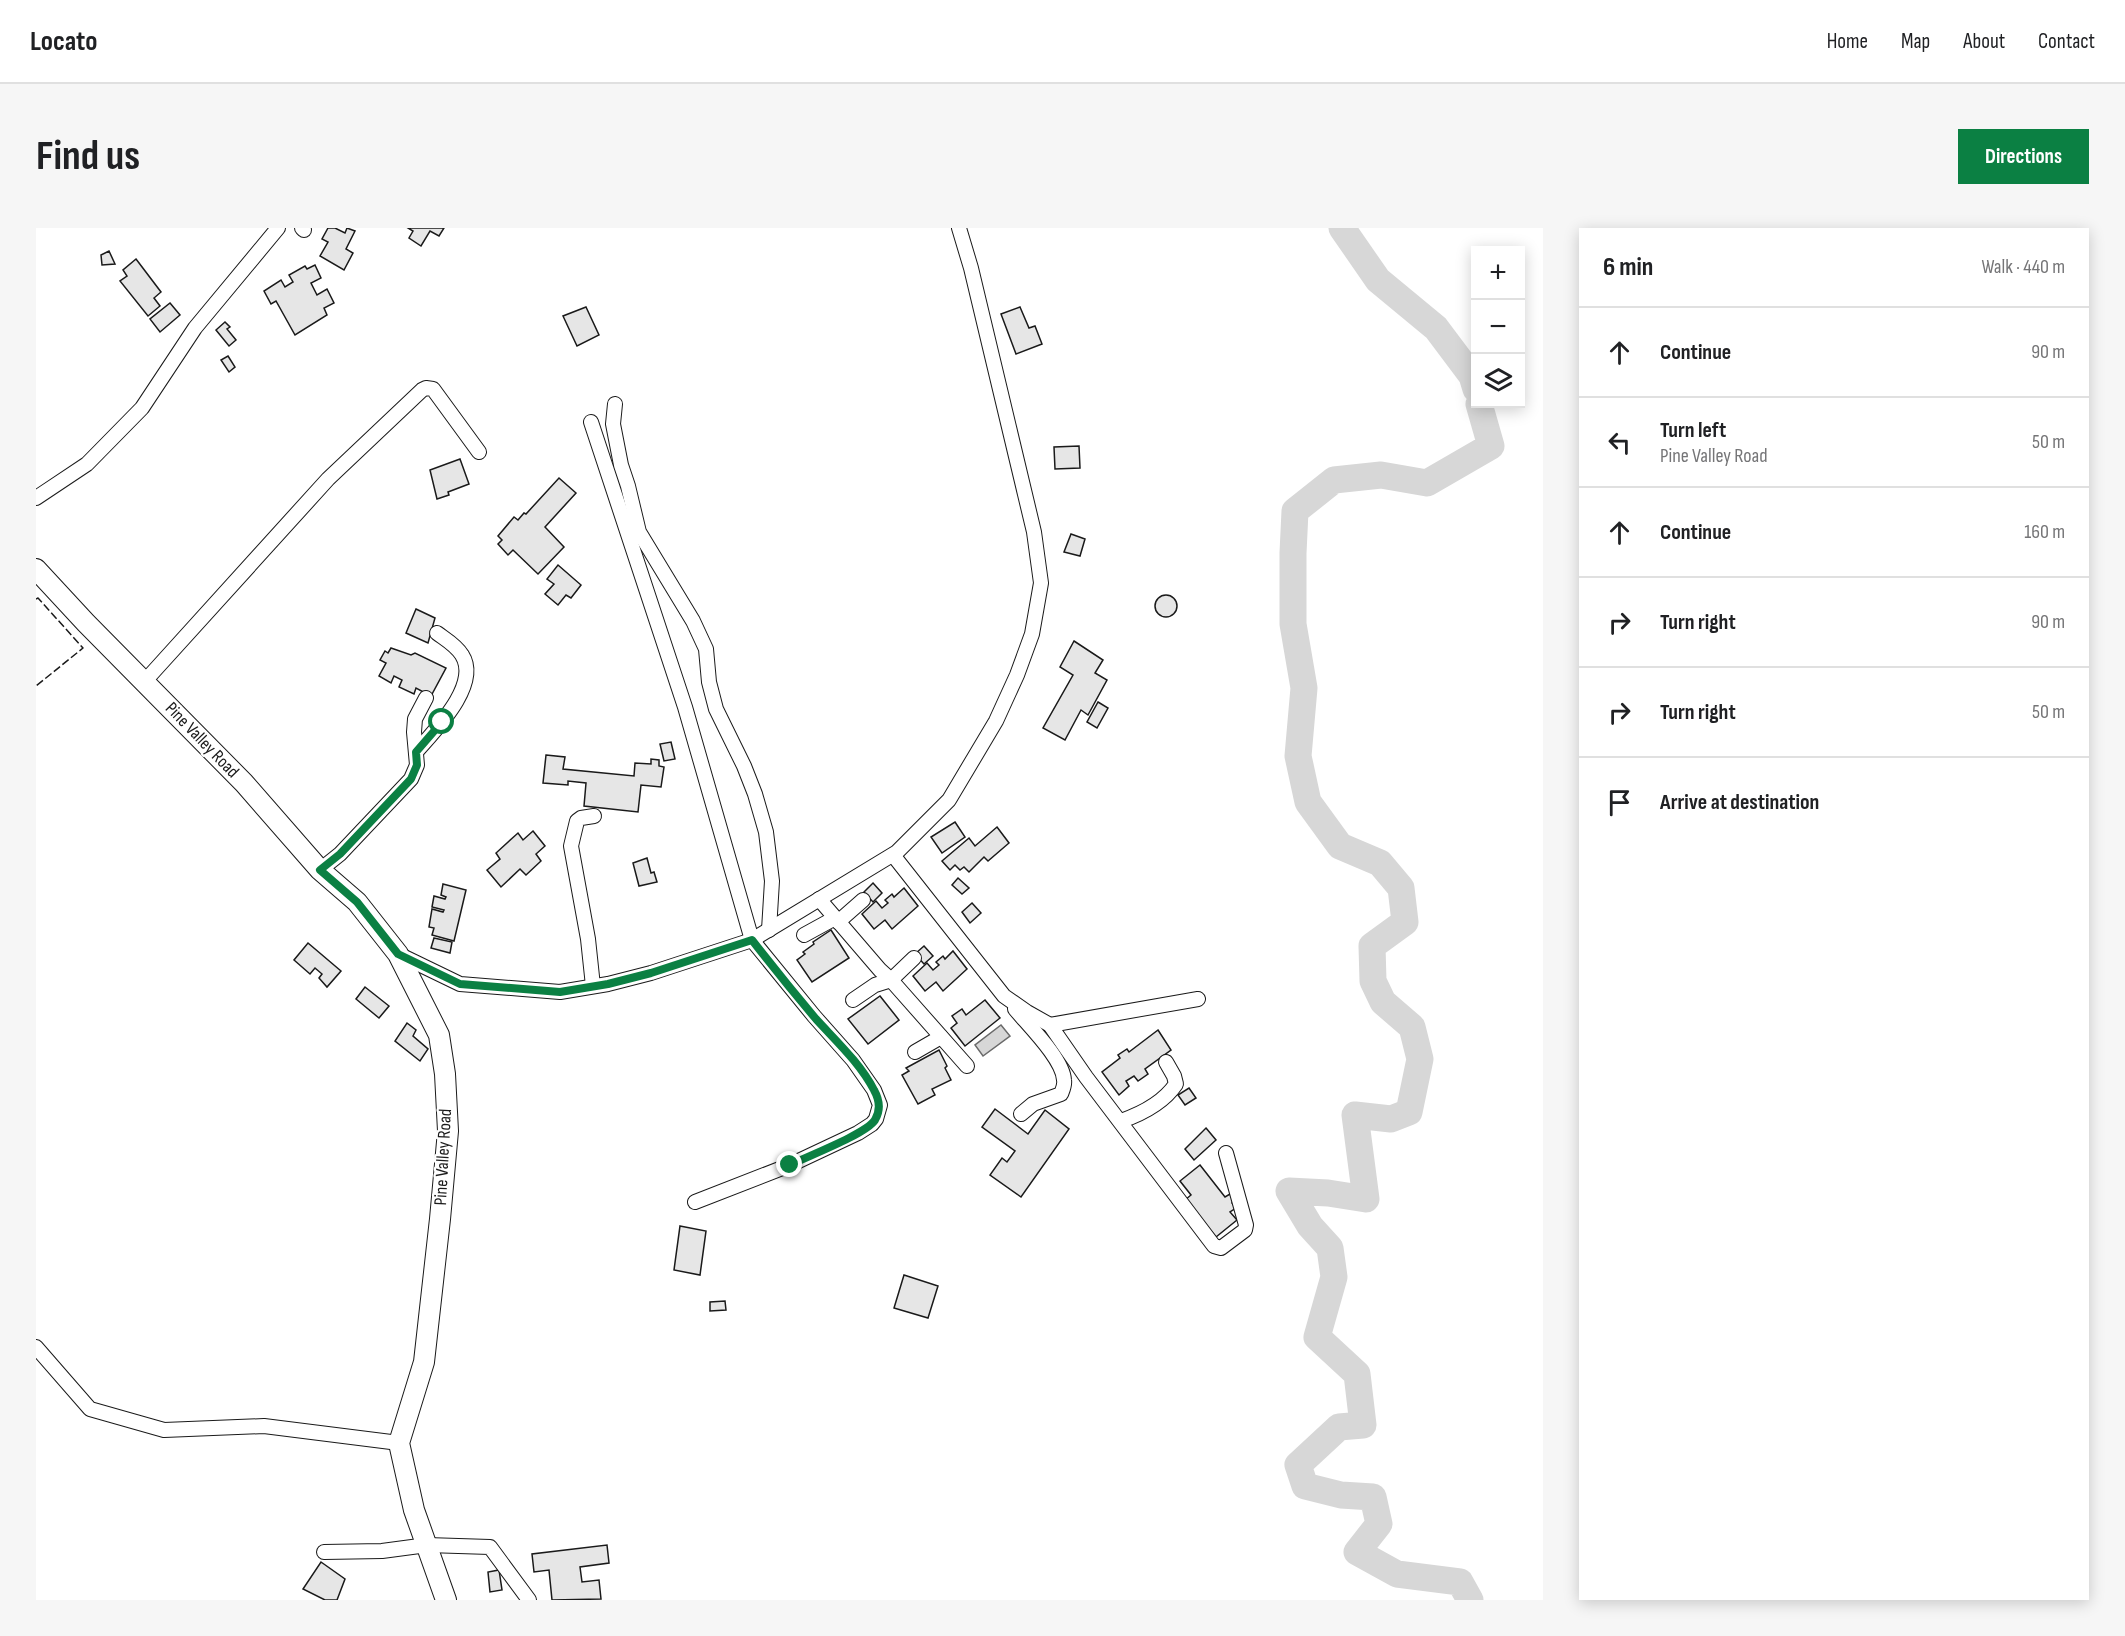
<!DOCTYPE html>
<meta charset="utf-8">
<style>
:root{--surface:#fff;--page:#f6f6f6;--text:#202124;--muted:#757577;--line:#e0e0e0;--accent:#0b8043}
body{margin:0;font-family:"Sofia Sans Condensed",sans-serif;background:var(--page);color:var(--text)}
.controls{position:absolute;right:18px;top:18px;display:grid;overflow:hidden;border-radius:0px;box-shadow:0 3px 15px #0003}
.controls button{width:54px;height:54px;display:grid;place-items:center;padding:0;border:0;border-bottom:2px solid var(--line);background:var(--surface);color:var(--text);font:30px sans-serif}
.stop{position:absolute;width:18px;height:18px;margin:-14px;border:4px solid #0b8043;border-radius:50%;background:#fff}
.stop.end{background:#0b8043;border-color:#fff;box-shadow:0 2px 6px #0008}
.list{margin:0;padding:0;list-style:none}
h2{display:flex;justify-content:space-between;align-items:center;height:78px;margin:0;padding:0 24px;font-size:26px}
h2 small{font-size:20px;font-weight:400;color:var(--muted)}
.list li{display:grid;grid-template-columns:39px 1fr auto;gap:18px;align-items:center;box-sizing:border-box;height:90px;padding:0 24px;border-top:2px solid var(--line)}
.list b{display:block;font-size:22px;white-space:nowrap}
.list p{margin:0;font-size:20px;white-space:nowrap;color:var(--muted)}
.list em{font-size:20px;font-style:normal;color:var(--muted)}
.icon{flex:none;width:33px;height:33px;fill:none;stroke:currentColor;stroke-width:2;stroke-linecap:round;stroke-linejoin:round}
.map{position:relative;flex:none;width:1507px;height:1372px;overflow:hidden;border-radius:0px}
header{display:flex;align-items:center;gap:36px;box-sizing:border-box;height:84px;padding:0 30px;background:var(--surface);border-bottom:2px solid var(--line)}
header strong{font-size:28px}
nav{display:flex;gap:33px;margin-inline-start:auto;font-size:21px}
.intro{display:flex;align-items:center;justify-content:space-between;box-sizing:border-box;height:144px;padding:0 36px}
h1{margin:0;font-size:42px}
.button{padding:15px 27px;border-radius:0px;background:var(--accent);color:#fff;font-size:21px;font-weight:700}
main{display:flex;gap:36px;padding:0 36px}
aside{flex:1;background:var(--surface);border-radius:0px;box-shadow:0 3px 15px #0003}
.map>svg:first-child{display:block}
.water{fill:#d7d7d7;stroke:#6a6a6a;stroke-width:1.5}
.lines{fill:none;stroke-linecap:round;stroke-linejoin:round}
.river{stroke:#d7d7d7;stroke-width:27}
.building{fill:#e6e6e6;stroke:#1a1a1a;stroke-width:1.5}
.street-casing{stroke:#1a1a1a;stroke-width:16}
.secondary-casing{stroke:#1a1a1a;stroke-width:22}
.street{stroke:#fff;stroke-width:14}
.secondary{stroke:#fff;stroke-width:20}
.fence{stroke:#1a1a1a;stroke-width:1.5;stroke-dasharray:8 3;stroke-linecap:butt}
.route{stroke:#0b8043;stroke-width:8}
.labels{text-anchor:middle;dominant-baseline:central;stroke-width:4.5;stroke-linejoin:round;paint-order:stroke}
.street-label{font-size:18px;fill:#1a1a1a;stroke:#fff}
</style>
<header>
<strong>Locato</strong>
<nav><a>Home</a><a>Map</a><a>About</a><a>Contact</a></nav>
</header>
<div class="intro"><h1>Find us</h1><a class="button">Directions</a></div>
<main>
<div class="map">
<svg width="1507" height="1372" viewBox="0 0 1507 1372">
<rect width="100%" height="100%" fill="#fff"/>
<polygon class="water" points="965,797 974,808 947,828 939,817"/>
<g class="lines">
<g class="river">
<polyline points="1306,0 1342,52 1400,100 1436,148 1440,161"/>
<polyline points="1434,1372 1424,1354 1361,1346 1321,1324 1343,1296 1337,1269 1305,1267 1269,1258 1262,1237 1303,1199 1327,1197 1321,1146 1281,1109 1298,1049 1294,1020 1274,998 1253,963 1292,965 1330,971 1319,887 1355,891 1373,884 1384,831 1376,799 1347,774 1337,753 1336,718 1369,694 1365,660 1344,635 1304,618 1272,574 1262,528 1268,460 1257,396 1257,325 1259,283 1298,252 1345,247 1391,255 1455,218 1443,176"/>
</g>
</g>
<g class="building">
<polygon points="292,0 299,0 309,5 311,0 319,3 310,21 317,25 308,42 284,28 292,14 286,11"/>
<polygon points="372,0 408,0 403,8 394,3 385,18 373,10 377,3"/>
<polygon points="73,23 79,36 66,37 65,27"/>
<polygon points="100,31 125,64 118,70 124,78 112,88 84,53 91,48 87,42"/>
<polygon points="279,37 285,50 275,55 281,67 291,61 298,75 288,80 291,87 259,107 240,73 235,76 228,63 245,52 249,59 257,54 253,47 269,38 271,41"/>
<polygon points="134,75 144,87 124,104 114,91"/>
<polygon points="550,79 563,107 541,118 527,88"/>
<polygon points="984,79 993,100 999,98 1006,116 980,126 965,86"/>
<polygon points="189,94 194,99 191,101 200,112 193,118 180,102"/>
<polygon points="192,128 199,139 193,144 185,132"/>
<polygon points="1043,218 1044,240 1019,241 1018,219"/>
<polygon points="424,231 433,256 412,264 413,267 401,271 394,242"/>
<polygon points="523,250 540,265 509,299 528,319 502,346 477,322 472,327 462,316 466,312 462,308 478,289 482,292 488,285 490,286"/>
<polygon points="1035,306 1049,311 1044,328 1028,324"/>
<polygon points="522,337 545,357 535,370 530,367 522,377 509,366 518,356 511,351"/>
<circle cx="1130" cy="378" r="11"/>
<polygon points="380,381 399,390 392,415 370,405"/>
<polygon points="1038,413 1067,432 1059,445 1071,452 1052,487 1045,482 1029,512 1007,500 1037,447 1024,439"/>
<polygon points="355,420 375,427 379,425 410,440 395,468 380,460 378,466 363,459 366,452 358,448 355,455 343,448 350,435 344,432 349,423 352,425"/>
<polygon points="1062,474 1072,480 1061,500 1051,494"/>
<polygon points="635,514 639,531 628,533 624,516"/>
<polygon points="510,527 529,529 527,541 598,548 599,535 615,536 615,531 623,532 623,538 628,539 625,559 605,557 602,584 548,578 550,555 532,553 532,557 507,555"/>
<polygon points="919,594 929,609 906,625 895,609"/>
<polygon points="961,599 973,615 952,633 948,629 933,644 928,639 924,642 919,637 914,642 906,633 933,610 939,618"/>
<polygon points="497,603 509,618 500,626 505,633 490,647 484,641 465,659 451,642 464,631 460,625 482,605 487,612"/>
<polygon points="611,630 615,645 618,644 621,654 603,658 597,635"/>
<polygon points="922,650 933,660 926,666 916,657"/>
<polygon points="837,655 846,665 837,674 828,664"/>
<polygon points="407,656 430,662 418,713 396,707 398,700 393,699 396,681 407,684 408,682 396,679 398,668 409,671 410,669 405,667"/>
<polygon points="868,660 882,678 856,701 849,692 838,701 826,686 840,673 846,680 852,675 849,672 856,666 858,669"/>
<polygon points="936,675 945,685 934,695 926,684"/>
<polygon points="795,702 813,730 776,754 761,732 769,726 767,724 778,716 777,714"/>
<polygon points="398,710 416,714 414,725 395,720"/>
<polygon points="272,715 305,743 291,759 283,750 286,746 279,740 274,746 258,732"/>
<polygon points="888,718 897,728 888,736 879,726"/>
<polygon points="917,723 931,741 907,763 900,754 889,763 877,748 891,735 897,742 903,737 900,734 907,728 909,731"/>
<polygon points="329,759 353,778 343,790 320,771"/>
<polygon points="844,768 863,792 832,816 812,791"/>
<polygon points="949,772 964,790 929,818 915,800 921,795 916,788 926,781 930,787"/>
<polygon points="371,795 380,802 377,808 392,821 384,833 359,813"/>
<polygon points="1122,802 1135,822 1109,841 1112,846 1102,853 1098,848 1090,853 1093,858 1083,867 1066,844 1084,830 1082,827 1091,821 1093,824"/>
<polygon points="903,822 911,838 909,840 915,852 896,861 899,867 882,876 866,847 873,843 870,840"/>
<polygon points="1153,860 1160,870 1149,877 1142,867"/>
<polygon points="959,881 992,906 1009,882 1033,901 985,969 954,947 966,930 971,934 979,923 946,899"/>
<polygon points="1170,900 1180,912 1158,932 1149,921"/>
<polygon points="1164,937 1189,969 1194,966 1199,973 1196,975 1200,980 1194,984 1201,992 1180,1009 1149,972 1155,967 1144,953"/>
<polygon points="644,998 670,1003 664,1047 638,1042"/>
<polygon points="868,1047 902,1058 892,1090 858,1080"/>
<polygon points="689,1073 690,1082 674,1083 674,1074"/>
<polygon points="571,1317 573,1335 544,1339 546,1354 563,1352 565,1371 516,1372 513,1342 498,1344 496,1326"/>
<polygon points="285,1334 309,1351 301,1372 289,1372 267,1361"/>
<polygon points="463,1342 466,1362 454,1364 452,1344"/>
</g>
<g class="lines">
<defs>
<g id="street">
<polyline points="266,0 268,2"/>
<polyline points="579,176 577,196 585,237 592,258 603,304 657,393 670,421 673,454 680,481 708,538 719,566 730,604 736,653 733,702"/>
<polyline points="555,194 649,479 716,712 778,788 817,832 838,862 844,877 840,891 836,896 822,905 754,937 659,974"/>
<polyline points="0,270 51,236 106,180 159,100 242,0"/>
<polyline points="109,453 292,251 386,162 390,160 397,161 443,224"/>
<path d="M 380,524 C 398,503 445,457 426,427 C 420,417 409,411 401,405"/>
<polyline points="857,627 968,768 991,784 1014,797 1050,849 1178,1018 1185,1020 1209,1002 1210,997 1190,925"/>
<polyline points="284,642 304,626 375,551 381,537 378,504 379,491 390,470"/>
<polyline points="783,671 844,742 855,752 931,838"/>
<polyline points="802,694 827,672"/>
<polyline points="768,707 799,690"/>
<polyline points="362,726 424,756 487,761 524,764 572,756 615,745 716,712 861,624 913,572 960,493 981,447 996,406 1005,355 998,304 935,40 923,0"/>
<polyline points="557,758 552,711 535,618 541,593 545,590 558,588"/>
<polyline points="817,772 839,757 855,752 878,730"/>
<path d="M 979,781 C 993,798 1027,831 1028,852 C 1029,857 1027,861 1025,866 L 997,876 L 985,886"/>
<polyline points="1014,797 1162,771"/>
<polyline points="879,824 905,809"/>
<path d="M 1085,893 C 1105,886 1128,874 1140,856 L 1138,848 L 1130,834"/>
<polyline points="0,1119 54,1181 128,1202 228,1198 363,1215"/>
<polyline points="288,1324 346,1323 391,1317 454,1319 493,1372"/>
</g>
<polyline id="secondary" points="0,341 50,395 208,555 284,642 321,674 362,726 403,807 409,846 412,903 404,991 388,1134 363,1215 378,1282 410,1372"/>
</defs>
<use href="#street" class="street-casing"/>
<use href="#secondary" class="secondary-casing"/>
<use href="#street" class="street"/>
<use href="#secondary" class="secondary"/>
<polyline class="fence" points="0,371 2,370 47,420 0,458"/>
</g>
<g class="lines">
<path class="route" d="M 406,494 L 380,524 L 381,537 L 375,551 L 304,626 L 284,642 L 321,674 L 362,726 L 424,756 L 524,764 L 572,756 L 615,745 L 716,712 C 737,739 758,765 780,791 C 800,813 824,835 838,862 C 843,871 845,882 839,892 C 830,906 772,928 754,937"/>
</g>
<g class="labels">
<g class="street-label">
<text transform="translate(166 512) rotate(46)">Pine Valley Road</text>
<text transform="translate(407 929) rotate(-87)">Pine Valley Road</text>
</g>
</g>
</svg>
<div class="controls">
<button>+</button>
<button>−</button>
<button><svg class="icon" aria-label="layers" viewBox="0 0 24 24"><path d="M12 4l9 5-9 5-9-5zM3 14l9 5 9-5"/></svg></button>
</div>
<div class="stop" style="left:406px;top:494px"></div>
<div class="stop end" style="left:754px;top:937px"></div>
</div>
<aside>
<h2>6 min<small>Walk · 440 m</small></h2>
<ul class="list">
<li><svg class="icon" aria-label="ahead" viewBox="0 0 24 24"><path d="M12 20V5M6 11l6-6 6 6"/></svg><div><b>Continue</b></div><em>90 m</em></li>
<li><svg class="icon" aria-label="left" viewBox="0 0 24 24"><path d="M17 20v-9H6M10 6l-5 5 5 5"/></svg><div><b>Turn left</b><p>Pine Valley Road</p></div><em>50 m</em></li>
<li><svg class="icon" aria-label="ahead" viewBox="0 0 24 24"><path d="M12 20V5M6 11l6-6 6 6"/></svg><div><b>Continue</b></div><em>160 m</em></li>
<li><svg class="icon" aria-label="right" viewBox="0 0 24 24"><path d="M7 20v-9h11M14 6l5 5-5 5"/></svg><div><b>Turn right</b></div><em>90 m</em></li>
<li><svg class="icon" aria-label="right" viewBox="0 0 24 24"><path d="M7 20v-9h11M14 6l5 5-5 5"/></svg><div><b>Turn right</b></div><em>50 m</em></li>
<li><svg class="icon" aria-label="arrive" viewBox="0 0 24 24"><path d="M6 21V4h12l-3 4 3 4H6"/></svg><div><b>Arrive at destination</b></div></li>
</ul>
</aside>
</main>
